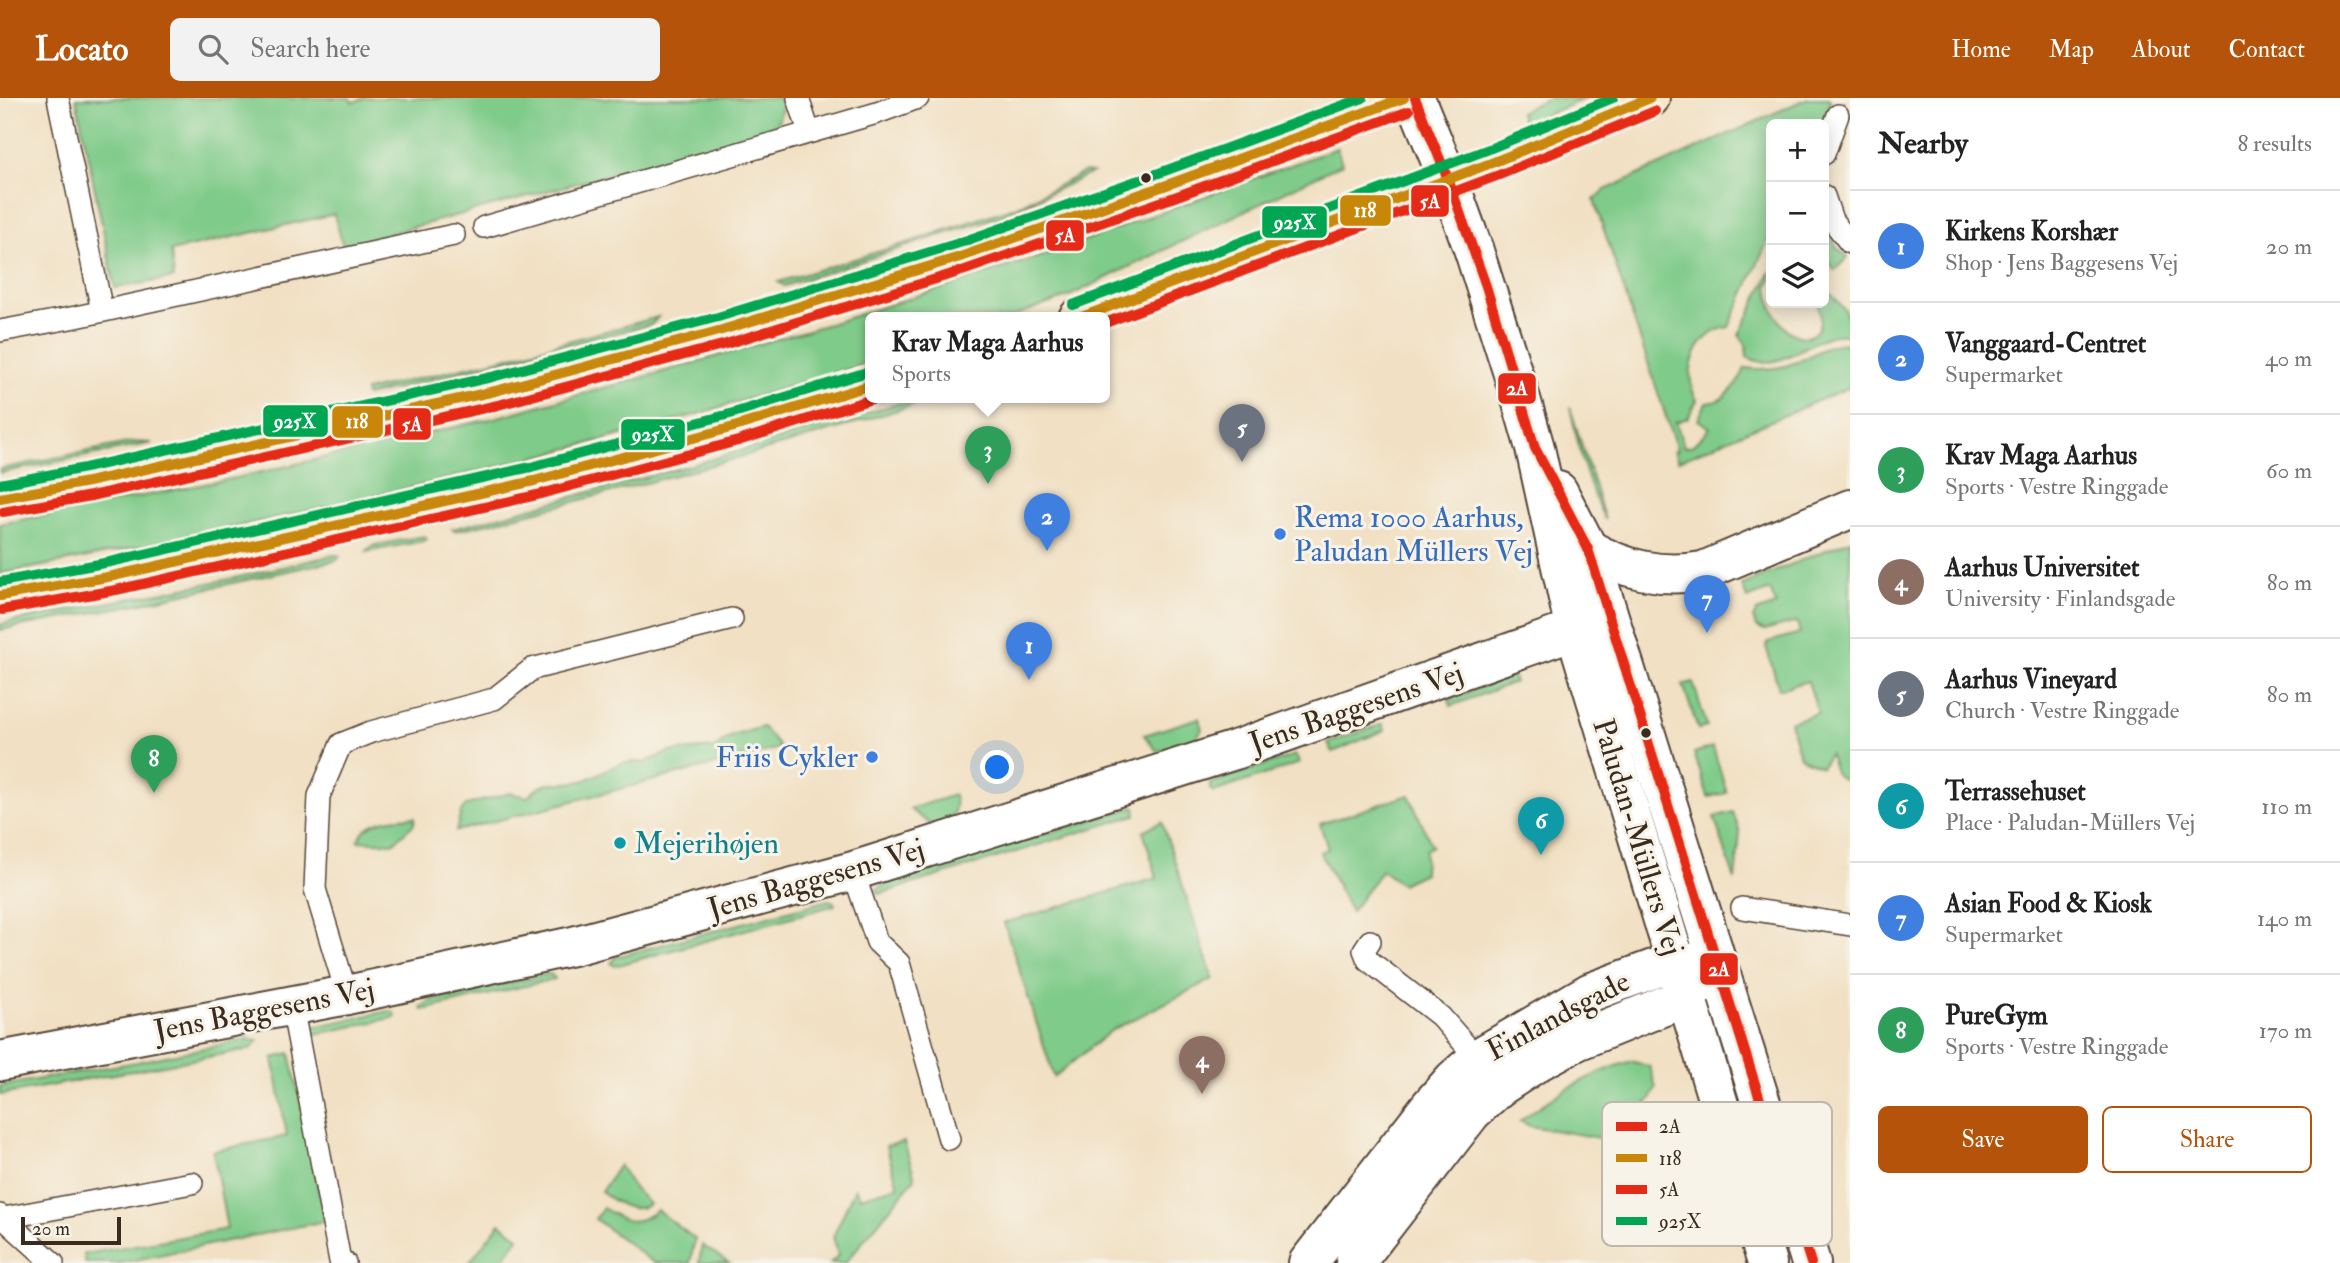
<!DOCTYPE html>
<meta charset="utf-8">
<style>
:root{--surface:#fff;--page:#f2f2f2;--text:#222;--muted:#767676;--line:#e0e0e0;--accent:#b45309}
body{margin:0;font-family:"IM FELL Double Pica",serif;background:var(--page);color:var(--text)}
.controls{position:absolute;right:21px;top:21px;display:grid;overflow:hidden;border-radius:10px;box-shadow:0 4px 18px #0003}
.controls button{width:63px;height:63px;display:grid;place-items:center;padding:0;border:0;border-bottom:2px solid var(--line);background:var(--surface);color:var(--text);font:35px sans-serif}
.scale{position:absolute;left:21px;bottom:18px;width:100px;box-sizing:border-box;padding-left:7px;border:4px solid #3b2a1e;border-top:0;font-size:19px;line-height:24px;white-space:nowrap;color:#3b2a1e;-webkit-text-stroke:5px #f7f3e8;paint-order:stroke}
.you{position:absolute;left:998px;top:670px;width:24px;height:24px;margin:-18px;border:5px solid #fff;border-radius:50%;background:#1a73e8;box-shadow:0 0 0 10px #1a73e833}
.badge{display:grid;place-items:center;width:46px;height:46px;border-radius:50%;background:var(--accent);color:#fff;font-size:23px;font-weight:700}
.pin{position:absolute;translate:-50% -58px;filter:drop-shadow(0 2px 4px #0008)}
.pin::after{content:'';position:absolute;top:37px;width:24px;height:21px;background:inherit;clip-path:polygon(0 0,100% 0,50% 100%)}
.popup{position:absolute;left:865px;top:214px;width:245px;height:91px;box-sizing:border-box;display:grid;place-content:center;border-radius:10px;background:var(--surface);filter:drop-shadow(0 2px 5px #0005);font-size:23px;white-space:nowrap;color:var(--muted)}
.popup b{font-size:26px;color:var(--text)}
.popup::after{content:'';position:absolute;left:50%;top:100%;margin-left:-14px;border:14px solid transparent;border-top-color:var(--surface)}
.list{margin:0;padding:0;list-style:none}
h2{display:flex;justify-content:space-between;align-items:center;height:91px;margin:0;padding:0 28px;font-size:30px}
h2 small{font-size:23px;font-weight:400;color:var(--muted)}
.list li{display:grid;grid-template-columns:46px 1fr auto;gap:21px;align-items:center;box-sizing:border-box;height:112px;padding:0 28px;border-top:2px solid var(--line)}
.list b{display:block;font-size:26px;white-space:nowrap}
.list p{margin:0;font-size:23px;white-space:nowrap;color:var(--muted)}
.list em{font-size:23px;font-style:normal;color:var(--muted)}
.actions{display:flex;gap:14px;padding:21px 28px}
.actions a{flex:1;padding:16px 0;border:2px solid var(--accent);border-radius:10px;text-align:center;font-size:24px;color:var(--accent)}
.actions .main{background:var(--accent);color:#fff}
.icon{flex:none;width:38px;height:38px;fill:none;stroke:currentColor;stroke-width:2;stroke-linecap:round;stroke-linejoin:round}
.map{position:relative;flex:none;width:1850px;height:1165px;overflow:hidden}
header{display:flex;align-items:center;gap:42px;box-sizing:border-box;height:98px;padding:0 35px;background:var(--accent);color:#fff}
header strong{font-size:33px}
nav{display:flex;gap:38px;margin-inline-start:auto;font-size:24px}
.search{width:490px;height:63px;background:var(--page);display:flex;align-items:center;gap:18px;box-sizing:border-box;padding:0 24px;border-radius:10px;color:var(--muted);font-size:26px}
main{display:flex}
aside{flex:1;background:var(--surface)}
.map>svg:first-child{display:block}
.green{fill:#7fcb89;stroke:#5d7a54;stroke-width:2}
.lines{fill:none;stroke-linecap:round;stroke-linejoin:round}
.service-casing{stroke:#564537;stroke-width:24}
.minor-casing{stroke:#564537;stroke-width:42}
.tertiary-casing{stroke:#564537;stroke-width:42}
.secondary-casing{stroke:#564537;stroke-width:42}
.service{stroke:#fff;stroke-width:21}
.minor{stroke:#fff;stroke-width:38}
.tertiary{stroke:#fff;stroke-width:38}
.secondary{stroke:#fce5c4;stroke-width:38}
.bus-1-casing{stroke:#f7f3e8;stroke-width:16}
.bus-2-casing{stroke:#f7f3e8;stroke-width:16}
.bus-3-casing{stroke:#f7f3e8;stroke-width:16}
.bus-4-casing{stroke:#f7f3e8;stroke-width:16}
.bus-1{stroke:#e52b18;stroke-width:10}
.bus-2{stroke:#c88708;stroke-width:10}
.bus-3{stroke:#e52b18;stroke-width:10}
.bus-4{stroke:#00a651;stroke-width:10}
.bus-dot{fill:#3b2a1e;stroke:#f7f3e8;stroke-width:2.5}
.shop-dot{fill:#3f7fe0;stroke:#f7f3e8;stroke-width:2.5}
.culture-dot{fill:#0f9aa8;stroke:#f7f3e8;stroke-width:2.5}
.labels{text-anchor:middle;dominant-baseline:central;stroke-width:6;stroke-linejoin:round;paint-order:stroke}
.shop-label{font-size:30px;fill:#366cbe;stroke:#f7f3e8;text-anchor:start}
.street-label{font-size:30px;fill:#3b2a1e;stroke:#f7f3e8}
.culture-label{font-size:30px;fill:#0d838f;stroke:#f7f3e8;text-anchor:start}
.key{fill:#f7f3e8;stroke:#bfb7ab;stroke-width:2}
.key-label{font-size:19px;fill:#3b2a1e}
.line-badge{stroke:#f7f3e8;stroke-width:2.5}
.badge-label{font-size:19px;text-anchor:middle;font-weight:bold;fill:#fff}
</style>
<header>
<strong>Locato</strong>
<div class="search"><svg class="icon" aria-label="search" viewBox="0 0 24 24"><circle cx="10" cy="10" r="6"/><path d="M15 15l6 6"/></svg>Search here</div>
<nav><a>Home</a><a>Map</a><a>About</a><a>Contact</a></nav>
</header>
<main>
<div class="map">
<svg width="1850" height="1165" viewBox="0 0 1850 1165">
<rect width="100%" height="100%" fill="#f7f3e8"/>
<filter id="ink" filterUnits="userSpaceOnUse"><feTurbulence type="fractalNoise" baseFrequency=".0143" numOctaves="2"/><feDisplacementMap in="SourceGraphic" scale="14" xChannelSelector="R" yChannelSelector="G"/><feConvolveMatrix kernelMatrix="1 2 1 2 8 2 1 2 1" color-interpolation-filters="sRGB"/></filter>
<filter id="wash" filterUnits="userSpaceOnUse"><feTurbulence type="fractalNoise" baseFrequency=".00686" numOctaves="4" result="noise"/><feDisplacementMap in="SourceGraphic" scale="28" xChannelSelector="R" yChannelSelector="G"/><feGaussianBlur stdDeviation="1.57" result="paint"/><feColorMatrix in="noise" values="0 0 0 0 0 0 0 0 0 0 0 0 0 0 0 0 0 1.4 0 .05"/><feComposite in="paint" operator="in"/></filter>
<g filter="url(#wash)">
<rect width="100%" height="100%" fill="#f1e0c3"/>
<g class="green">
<path d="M 76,0 L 350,0 L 352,4 L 365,0 L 780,0 C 783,9 781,23 773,29 C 763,38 698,53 682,57 C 569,88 456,118 343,148 L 334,116 L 171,153 L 174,180 L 115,190 Z"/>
<polygon points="1548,0 1586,0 1534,22 1522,23 1520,14"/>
<path d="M 1808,0 L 1829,0 L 1831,4 L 1820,26 L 1771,26 L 1771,136 L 1729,229 C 1696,233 1681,276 1697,302 L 1688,320 L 1676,324 L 1684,349 L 1693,347 L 1710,330 L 1698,322 L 1706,305 C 1724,306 1739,285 1745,270 C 1762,272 1779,271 1794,265 C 1814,259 1828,242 1850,246 L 1850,289 L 1678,363 L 1674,353 L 1677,352 L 1594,102 L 1605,92 Z"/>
<path d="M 1337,50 L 1342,66 L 1067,199 L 1009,220 L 871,220 L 871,264 C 813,281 756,299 698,316 C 468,380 235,432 0,476 L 0,426 L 236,380 L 494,320 L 659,275 L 839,223 L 1042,158 Z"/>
<polygon points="1085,74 1092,75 1003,117 784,188 778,184 907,145 1020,107"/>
<polygon points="1824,129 1837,150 1848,159 1835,172 1824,159"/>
<path d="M 1771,173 L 1771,183 L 1768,188 C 1774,252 1833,253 1818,205 L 1824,205 L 1824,190 C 1842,206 1850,213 1850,238 C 1814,228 1785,280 1747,259 L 1746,247 L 1739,237 Z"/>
<polygon points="658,219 652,226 366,298 365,293 505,260"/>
<path d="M 917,300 L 935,300 C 777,351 616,395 455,433 L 452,431 L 696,366 Z"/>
<path d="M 1570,309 L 1605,422 C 1587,387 1578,347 1570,309 Z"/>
<polygon points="133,344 152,345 0,375 0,371"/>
<polygon points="424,438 427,441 423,443 366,454 369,450 376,447"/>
<polygon points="1850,442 1850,685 1836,677 1829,656 1821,669 1800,659 1790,624 1818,615 1808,583 1779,591 1766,548 1768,544 1800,535 1797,524 1764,533 1756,529 1753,520 1756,514 1776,507 1770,492 1747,501 1742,487"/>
<polygon points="334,457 340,458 337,462 137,506 0,532 0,527 10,524 235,480"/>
<polygon points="1512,577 1515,584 1451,608 1449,602"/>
<polygon points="1693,584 1707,629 1698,631 1683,587"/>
<path d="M 1199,620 L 1202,631 C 1190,653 1179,653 1156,652 L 1144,637 Z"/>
<polygon points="1383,626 1385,632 1333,654 1328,645"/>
<path d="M 763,629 L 780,650 L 456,733 L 461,714 L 466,707 L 510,695 L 528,699 C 546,677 564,690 585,682 C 605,674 622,659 644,665 L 669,654 L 714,650 L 732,638 Z"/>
<polygon points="1713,649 1727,695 1708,699 1694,655"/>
<polygon points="1295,657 1300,665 1214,694 1210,691 1210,685"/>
<path d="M 954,697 C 959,713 950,725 935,730 L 910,711 Z"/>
<polygon points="1409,697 1432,748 1425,752 1424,775 1401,786 1382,772 1351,814 1320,754 1328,751 1320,726"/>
<polygon points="1135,709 1136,717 879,796 876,792 887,785"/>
<polygon points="1733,714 1740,735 1735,782 1714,719"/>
<path d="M 415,719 L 414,726 L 393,745 L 358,743 C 366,721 394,720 415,719 Z"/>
<polygon points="1162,724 1213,881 1112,932 1054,979 1004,825 1157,780 1143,733"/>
<polygon points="829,802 834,804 835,807 622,866 614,868 611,865 616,859"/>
<polygon points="548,876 552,877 555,881 427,911 422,912 421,909 430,903"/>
<polygon points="388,913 393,914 396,919 308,938 308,930"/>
<polygon points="247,941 258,943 251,951 0,997 0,988 137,964"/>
<polygon points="290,955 325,1123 120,1165 85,1165 84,1156 227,1131 213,1053 287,1038 273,960"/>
<path d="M 1632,963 L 1650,969 L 1656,990 L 1651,1001 L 1645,1007 L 1630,1010 L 1605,1041 L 1530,1028 L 1520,1023 C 1553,997 1591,975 1632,963 Z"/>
<polygon points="904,1044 915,1080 845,1165 830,1165 839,1157 833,1139 855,1090 860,1099 898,1088 886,1048"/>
<path d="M 619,1067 L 634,1090 L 649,1106 L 647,1108 C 630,1115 615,1104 601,1094 Z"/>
<path d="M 603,1110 C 625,1124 636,1129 657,1112 L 695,1141 L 690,1165 L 654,1165 L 595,1121 Z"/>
<polygon points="500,1125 519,1139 500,1165 469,1165"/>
<polygon points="702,1147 729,1165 699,1165"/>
</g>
</g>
<g filter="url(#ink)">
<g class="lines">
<defs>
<g id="service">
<polyline points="58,0 102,213"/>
<polyline points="798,0 809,34"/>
<polyline points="1824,56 1838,17"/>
<polyline points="1824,98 1832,122 1850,145"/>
<polyline points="484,129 877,15 918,0"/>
<polyline points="0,233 76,219 454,137"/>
<polyline points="853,773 877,844 899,865 949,1041"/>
<polyline points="1742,810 1850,827"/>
<polyline points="1370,843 1364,852 1368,862 1440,918 1484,968"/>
<polyline points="347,897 315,791 319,698 341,646 371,634 494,601 532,571 732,521"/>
<polyline points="292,908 340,1163 345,1165"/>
<polyline points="0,1117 53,1165"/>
<polyline points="4,1120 192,1085"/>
</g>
<g id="minor">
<path d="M 1588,451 C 1625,472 1661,480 1703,473 L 1850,411"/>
<polyline points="0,963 347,897 573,848 853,773 1235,652 1605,521"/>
</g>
<g id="tertiary">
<polyline points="1415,0 1448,81 1474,153 1521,301 1535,350 1575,532 1767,1165"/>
<polyline points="1558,393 1588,451 1811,1165"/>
<polyline points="1308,1165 1431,1007 1454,981 1478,960 1591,894 1675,863 1701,866"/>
<polyline points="1355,1165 1472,1014 1498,990 1539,963 1579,942 1686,899 1703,882"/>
</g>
<g id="secondary">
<polyline points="1078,220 1494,64 1650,0"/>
<polyline points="0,400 88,384 495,293 722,232 960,159 1164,88 1404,0"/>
<polyline points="0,498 113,478 534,383 734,329 871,287"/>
</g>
</defs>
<use href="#service" class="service-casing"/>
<use href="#minor" class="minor-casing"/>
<use href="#tertiary" class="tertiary-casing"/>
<use href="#secondary" class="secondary-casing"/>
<use href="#service" class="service"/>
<use href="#minor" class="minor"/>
<use href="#tertiary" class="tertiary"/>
<use href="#secondary" class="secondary"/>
<defs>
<polyline id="bus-1" points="1415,0 1448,81 1486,188 1535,350 1588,451 1811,1165"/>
<g id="bus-2">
<polyline points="1079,220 1494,64 1650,0"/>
<polyline points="0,400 88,384 495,293 722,232 960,159 1164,88 1404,0"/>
<polyline points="0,498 113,478 534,383 734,329 871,287"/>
</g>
<g id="bus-3">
<polyline points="1105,225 1499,77 1655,13"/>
<polyline points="3,414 91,398 498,307 726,246 965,172 1169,101 1409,13"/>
<polyline points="2,512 116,492 537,397 738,343 875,300"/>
</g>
<g id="bus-4">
<polyline points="1073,207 1489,51 1613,0"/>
<polyline points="0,386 85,370 492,279 718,219 956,146 1159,75 1363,0"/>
<polyline points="0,484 110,464 531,369 730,316 867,274"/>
</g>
</defs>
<use href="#bus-1" class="bus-1-casing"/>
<use href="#bus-2" class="bus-2-casing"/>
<use href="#bus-3" class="bus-3-casing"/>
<use href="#bus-4" class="bus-4-casing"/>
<use href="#bus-1" class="bus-1"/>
<use href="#bus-2" class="bus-2"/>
<use href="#bus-3" class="bus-3"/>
<use href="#bus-4" class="bus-4"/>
</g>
</g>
<g class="bus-dot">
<circle cx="1146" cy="80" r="6"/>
<circle cx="1646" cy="635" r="6"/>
</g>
<g class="shop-dot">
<circle cx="1280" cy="436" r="7"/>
<circle cx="872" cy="659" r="7"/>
</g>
<circle class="culture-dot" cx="620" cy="745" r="7"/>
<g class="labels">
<g class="shop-label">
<text x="1294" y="419">Rema 1000 Aarhus,<tspan x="1294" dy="34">Paludan Müllers Vej</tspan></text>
<text x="858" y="659" text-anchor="end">Friis Cykler</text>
</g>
<g class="street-label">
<text transform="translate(1356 610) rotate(-19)">Jens Baggesens Vej</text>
<text transform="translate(1638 739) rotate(73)">Paludan-Müllers Vej</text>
<text transform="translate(816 781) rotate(-16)">Jens Baggesens Vej</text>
<text transform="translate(264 912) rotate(-11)">Jens Baggesens Vej</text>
<text transform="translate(1558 918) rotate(-28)">Finlandsgade</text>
</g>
<g class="culture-label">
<text x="634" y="745">Mejerihøjen</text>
</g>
</g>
<rect x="1602" y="1004" width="230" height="144" rx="10" class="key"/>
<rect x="1616" y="1024" width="31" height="9" fill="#e52b18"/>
<rect x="1616" y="1056" width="31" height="8" fill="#c88708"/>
<rect x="1616" y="1087" width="31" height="9" fill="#e52b18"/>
<rect x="1616" y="1119" width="31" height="8" fill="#00a651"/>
<g class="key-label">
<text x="1659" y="1035">2A</text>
<text x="1659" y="1067">118</text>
<text x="1659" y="1098">5A</text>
<text x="1659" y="1130">925X</text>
</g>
<g class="line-badge">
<rect x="1410" y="86" width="40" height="34" rx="7" fill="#e52b18"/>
<rect x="1339" y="96" width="53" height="33" rx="7" fill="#c88708"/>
<rect x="1261" y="107" width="67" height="34" rx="7" fill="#00a651"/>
<rect x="1045" y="121" width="40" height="33" rx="7" fill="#e52b18"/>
<rect x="1497" y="274" width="40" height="33" rx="7" fill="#e52b18"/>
<rect x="262" y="306" width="67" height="34" rx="7" fill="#00a651"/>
<rect x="331" y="307" width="53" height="34" rx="7" fill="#c88708"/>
<rect x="392" y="309" width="40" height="34" rx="7" fill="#e52b18"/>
<rect x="620" y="320" width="66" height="33" rx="7" fill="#00a651"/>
<rect x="1699" y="854" width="40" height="34" rx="7" fill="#e52b18"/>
</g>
<g class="badge-label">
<text x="1430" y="110">5A</text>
<text x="1365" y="119">118</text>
<text x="1295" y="131">925X</text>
<text x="1065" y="144">5A</text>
<text x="1517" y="297">2A</text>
<text x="295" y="330">925X</text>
<text x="357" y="330">118</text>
<text x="412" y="333">5A</text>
<text x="653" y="343">925X</text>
<text x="1719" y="878">2A</text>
</g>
</svg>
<div class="controls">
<button>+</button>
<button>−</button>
<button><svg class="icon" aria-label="layers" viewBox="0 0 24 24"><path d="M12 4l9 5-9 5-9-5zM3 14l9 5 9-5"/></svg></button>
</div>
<div class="scale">20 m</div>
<div class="you"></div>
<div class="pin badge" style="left:1029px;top:582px;background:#3f7fe0">1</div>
<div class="pin badge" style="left:1047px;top:453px;background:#3f7fe0">2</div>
<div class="pin badge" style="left:988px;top:386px;background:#2e9e5b">3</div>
<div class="popup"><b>Krav Maga Aarhus</b>Sports</div>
<div class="pin badge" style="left:1202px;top:996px;background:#8d6e63">4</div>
<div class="pin badge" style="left:1242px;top:364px;background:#6b7280">5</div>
<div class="pin badge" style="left:1541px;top:757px;background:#0f9aa8">6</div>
<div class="pin badge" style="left:1707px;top:535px;background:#3f7fe0">7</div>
<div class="pin badge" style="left:154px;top:695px;background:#2e9e5b">8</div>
</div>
<aside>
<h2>Nearby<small>8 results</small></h2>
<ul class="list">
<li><span class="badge" style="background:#3f7fe0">1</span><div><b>Kirkens Korshær</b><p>Shop · Jens Baggesens Vej</p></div><em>20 m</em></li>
<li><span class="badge" style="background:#3f7fe0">2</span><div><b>Vanggaard-Centret</b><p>Supermarket</p></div><em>40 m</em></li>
<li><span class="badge" style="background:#2e9e5b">3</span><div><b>Krav Maga Aarhus</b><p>Sports · Vestre Ringgade</p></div><em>60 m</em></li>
<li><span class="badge" style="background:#8d6e63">4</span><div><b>Aarhus Universitet</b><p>University · Finlandsgade</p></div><em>80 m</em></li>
<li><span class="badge" style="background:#6b7280">5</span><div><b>Aarhus Vineyard</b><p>Church · Vestre Ringgade</p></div><em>80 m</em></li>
<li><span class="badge" style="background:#0f9aa8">6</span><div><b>Terrassehuset</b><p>Place · Paludan-Müllers Vej</p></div><em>110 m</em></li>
<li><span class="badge" style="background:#3f7fe0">7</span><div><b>Asian Food &amp; Kiosk</b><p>Supermarket</p></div><em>140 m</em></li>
<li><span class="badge" style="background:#2e9e5b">8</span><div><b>PureGym</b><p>Sports · Vestre Ringgade</p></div><em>170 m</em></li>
</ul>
<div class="actions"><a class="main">Save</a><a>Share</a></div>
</aside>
</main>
